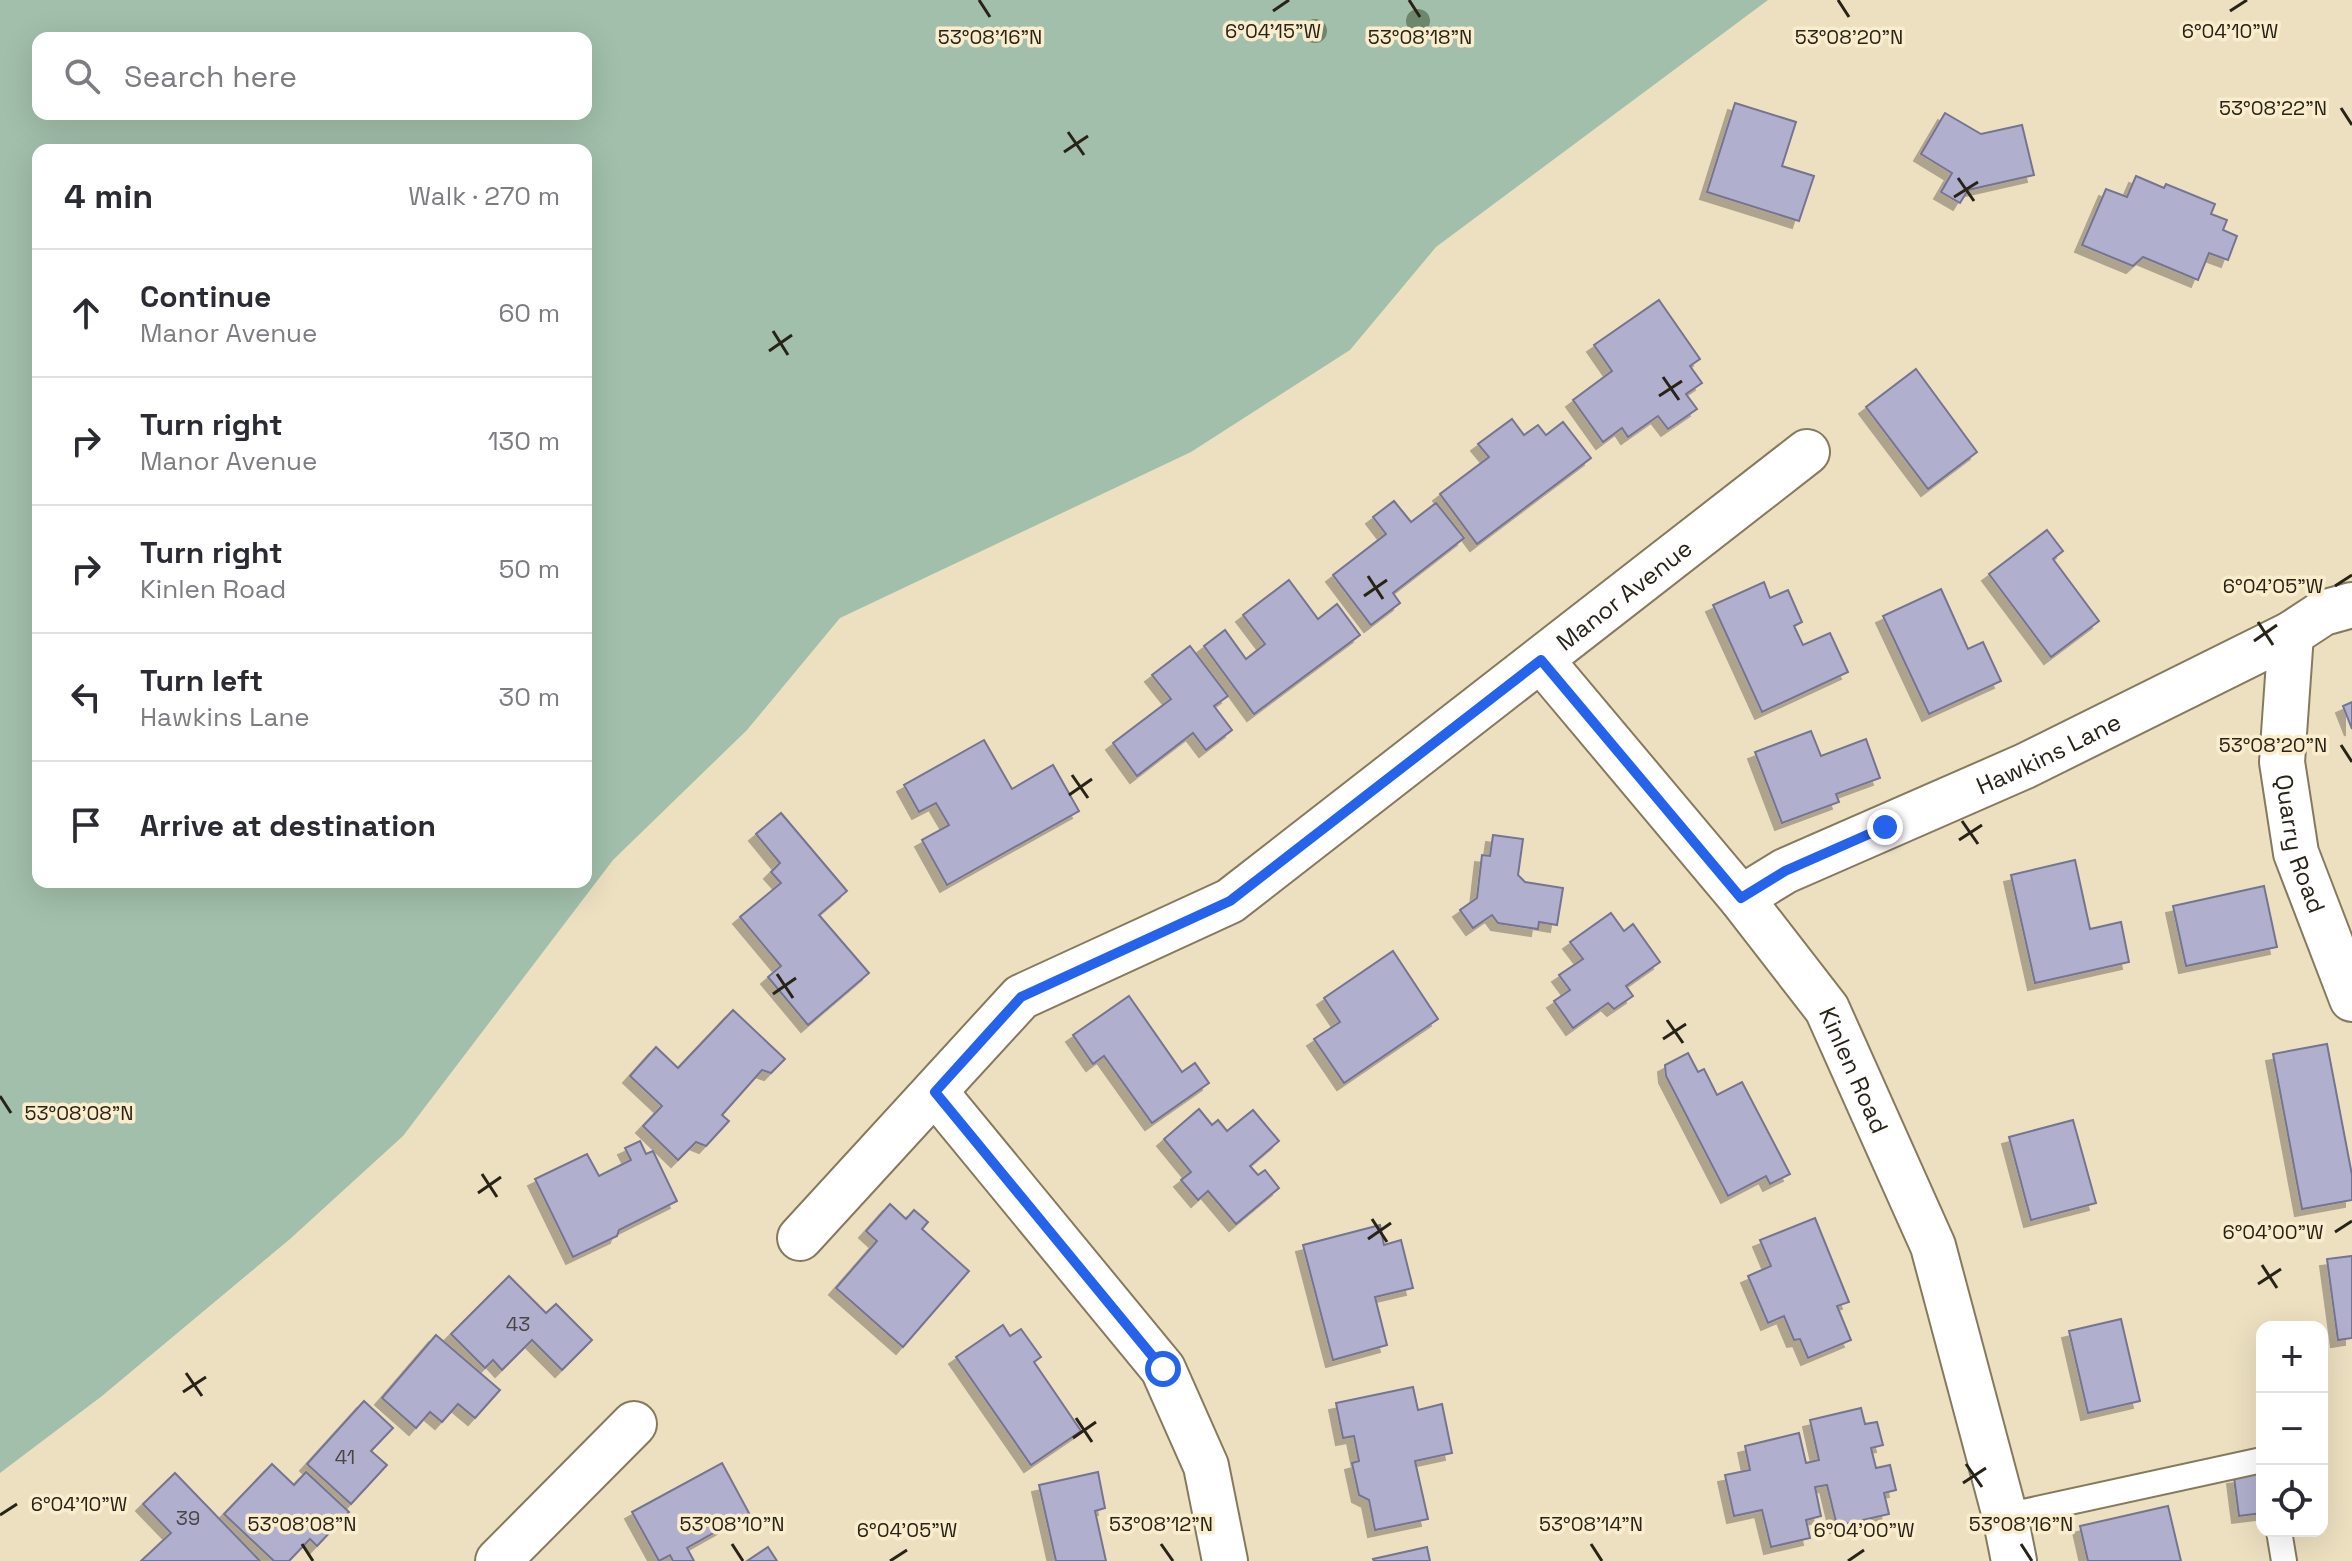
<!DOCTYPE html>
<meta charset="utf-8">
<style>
:root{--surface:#fff;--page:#f7f7f7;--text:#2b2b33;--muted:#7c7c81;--line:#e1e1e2}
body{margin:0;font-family:"Space Grotesk",sans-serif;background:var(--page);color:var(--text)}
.controls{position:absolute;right:24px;bottom:24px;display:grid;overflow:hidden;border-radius:16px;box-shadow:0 8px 32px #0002}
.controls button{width:72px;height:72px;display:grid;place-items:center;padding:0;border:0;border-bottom:2px solid var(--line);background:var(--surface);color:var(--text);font:40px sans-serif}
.stop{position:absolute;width:24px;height:24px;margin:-18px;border:6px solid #2563eb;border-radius:50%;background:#fff}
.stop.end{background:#2563eb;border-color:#fff;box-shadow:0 2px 8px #0008}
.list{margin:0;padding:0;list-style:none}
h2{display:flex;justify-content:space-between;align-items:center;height:104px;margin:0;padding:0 32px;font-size:34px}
h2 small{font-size:26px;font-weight:400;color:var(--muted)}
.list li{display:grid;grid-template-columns:52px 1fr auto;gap:24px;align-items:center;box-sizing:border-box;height:128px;padding:0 32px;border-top:2px solid var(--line)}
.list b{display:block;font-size:30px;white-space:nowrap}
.list p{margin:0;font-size:26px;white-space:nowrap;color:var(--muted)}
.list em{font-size:26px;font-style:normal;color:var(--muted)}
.icon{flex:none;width:44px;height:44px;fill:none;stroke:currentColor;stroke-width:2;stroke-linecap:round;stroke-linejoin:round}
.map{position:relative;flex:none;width:2352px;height:1561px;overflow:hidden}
.search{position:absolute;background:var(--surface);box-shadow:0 8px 32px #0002;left:32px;top:32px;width:560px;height:88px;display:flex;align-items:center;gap:20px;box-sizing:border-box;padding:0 28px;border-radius:16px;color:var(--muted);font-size:30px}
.panel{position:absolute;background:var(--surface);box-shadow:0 8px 32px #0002;left:32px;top:144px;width:560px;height:744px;border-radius:16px}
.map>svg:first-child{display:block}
.green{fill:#a1bfab;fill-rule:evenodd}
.building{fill:#b0afcd;stroke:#757490;stroke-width:2;filter:url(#shadow)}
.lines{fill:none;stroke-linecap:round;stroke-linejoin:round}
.service-casing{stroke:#857a5e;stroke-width:28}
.minor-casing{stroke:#857a5e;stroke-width:48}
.service{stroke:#fff;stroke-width:24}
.minor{stroke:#fff;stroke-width:44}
.tree{fill:#6c876b}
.route{stroke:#2563eb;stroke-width:10}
.ticks{fill:none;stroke:#282317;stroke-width:3}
.labels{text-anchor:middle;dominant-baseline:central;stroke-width:7;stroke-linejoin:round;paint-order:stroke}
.number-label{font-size:20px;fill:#4a4644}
.street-label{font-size:24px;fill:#282317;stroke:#faedce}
.ticks-label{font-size:20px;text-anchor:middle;fill:#282317;stroke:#faedce;stroke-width:7;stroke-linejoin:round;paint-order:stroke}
</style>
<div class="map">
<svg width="2352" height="1561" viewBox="0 0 2352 1561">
<defs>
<filter id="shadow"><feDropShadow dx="-7" dy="7" stdDeviation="0" flood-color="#0004"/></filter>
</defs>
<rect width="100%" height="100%" fill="#ede0c1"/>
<path class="green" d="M 0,0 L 1768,0 L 1436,247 L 1350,350 L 1191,452 L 840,618 L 747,730 L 613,860 L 403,1136 L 290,1239 L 102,1396 L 0,1473 ZM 38,38 L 586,38 L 586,114 L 38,114 ZM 38,150 L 586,150 L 586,882 L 38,882 Z"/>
<g class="building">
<polygon points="1735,103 1796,122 1782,166 1814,176 1799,221 1707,192"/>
<polygon points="1945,113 1981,134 2022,125 2034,175 1968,190 1960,203 1941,192 1952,173 1921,154"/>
<polygon points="2136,176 2164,188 2166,184 2215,204 2211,214 2227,220 2223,230 2237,236 2228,260 2209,253 2198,280 2143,257 2133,266 2082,245 2106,189 2127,197"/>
<polygon points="1659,300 1700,359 1690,366 1702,383 1686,394 1697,409 1668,429 1658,416 1628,437 1622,428 1603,442 1573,400 1612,371 1594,345"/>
<polygon points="1916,369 1977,452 1928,489 1866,407"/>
<polygon points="1512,419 1524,435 1538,425 1546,435 1563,422 1591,458 1477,544 1440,494 1489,457 1478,444"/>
<polygon points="1394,501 1411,522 1436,503 1464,538 1393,593 1400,603 1371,625 1333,575 1386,534 1373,517"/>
<polygon points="2047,530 2063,551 2053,559 2099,621 2051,657 1989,574"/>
<polygon points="1289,580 1318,619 1337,604 1360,635 1254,714 1204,646 1225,630 1246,659 1265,644 1243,615"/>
<polygon points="1764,582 1770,598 1788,590 1802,622 1794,626 1803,645 1830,633 1848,672 1762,712 1713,605"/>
<polygon points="1941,589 1968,649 1983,642 2001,681 1929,714 1883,616"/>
<polygon points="1190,646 1228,696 1214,706 1232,730 1206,750 1193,733 1137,776 1113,743 1171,699 1152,675"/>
<polygon points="2352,702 2352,729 2343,706"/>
<polygon points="1811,731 1821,756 1866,739 1880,778 1836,794 1839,802 1782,823 1755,752"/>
<polygon points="984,740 1012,789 1053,765 1079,811 947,885 922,840 949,825 936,803 919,812 904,785"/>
<polygon points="781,813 847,891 819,915 869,973 808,1025 768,977 781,966 740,917 781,883 771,872 780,863 756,834"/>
<polygon points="1493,835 1523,839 1518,875 1525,882 1563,888 1557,925 1539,922 1538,929 1498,923 1492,915 1473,928 1460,910 1477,898 1482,855 1490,856"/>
<polygon points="2075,860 2090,929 2121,922 2129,962 2035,983 2011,875"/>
<polygon points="2264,886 2277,947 2186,966 2173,906"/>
<polygon points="1611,913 1624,931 1633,924 1660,962 1626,986 1633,996 1614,1009 1608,1003 1573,1028 1554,1001 1570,990 1559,975 1583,959 1570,942"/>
<polygon points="1393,951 1438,1019 1344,1083 1314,1039 1340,1022 1324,998"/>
<polygon points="1129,996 1182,1072 1195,1063 1209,1083 1152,1123 1104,1056 1093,1064 1073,1035"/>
<polygon points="733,1010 785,1059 771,1073 762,1070 722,1115 729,1121 706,1146 696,1142 678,1160 643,1126 662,1106 630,1076 656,1047 678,1068"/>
<polygon points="2327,1044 2352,1175 2352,1200 2302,1209 2273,1054"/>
<polygon points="1688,1053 1698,1072 1704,1069 1717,1095 1742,1082 1790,1174 1770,1184 1766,1176 1728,1196 1666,1076 1665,1065"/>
<polygon points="1199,1109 1212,1125 1218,1120 1227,1131 1253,1110 1279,1141 1250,1166 1258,1175 1265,1170 1279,1188 1236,1224 1208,1191 1198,1200 1181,1180 1191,1172 1164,1139"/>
<polygon points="2073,1120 2096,1203 2031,1220 2009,1137"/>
<polygon points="640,1141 646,1154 653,1151 677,1201 619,1230 617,1236 573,1257 535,1179 587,1154 599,1176 631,1160 625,1148"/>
<polygon points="890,1204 906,1219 914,1210 928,1222 922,1229 969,1271 903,1347 836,1288 877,1241 866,1231"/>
<polygon points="1815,1218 1849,1302 1837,1306 1851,1340 1808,1358 1800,1339 1794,1340 1784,1316 1768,1323 1748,1276 1771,1266 1760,1240"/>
<polygon points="1380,1225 1384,1245 1401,1240 1413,1288 1375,1297 1387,1345 1333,1360 1303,1245"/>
<polygon points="2352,1256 2352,1338 2338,1340 2327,1259"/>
<polygon points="509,1276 546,1313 556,1304 592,1340 562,1370 532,1340 502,1370 493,1360 485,1368 451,1334"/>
<polygon points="2121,1319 2140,1401 2088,1413 2069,1331"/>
<polygon points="1003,1325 1010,1336 1021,1329 1041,1357 1034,1362 1081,1431 1031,1465 956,1357"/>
<polygon points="436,1335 500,1390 475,1418 458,1404 442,1422 430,1412 416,1428 382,1398"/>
<polygon points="1413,1387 1418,1410 1442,1404 1452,1453 1415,1461 1428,1519 1375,1530 1369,1500 1359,1495 1352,1463 1359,1461 1354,1436 1343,1438 1336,1403"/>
<polygon points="364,1401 393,1428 371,1451 387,1465 351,1504 307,1464"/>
<polygon points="1861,1408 1865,1424 1877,1422 1883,1445 1871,1448 1876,1468 1890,1465 1896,1490 1884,1493 1889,1514 1837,1526 1827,1485 1815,1487 1821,1516 1806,1520 1810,1538 1771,1547 1762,1510 1734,1516 1725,1475 1750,1470 1745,1446 1799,1433 1806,1463 1819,1460 1810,1420"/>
<polygon points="722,1463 749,1513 687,1548 694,1561 673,1561 670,1555 659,1561 632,1512"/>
<polygon points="272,1464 294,1485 306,1472 349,1512 317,1546 310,1539 289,1561 274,1561 224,1514"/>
<polygon points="1098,1472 1105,1508 1095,1511 1106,1561 1056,1561 1039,1485"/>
<polygon points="175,1473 260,1561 141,1561 171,1533 143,1504"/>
<polygon points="2262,1473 2262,1513 2239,1516 2234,1477"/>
<polygon points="2168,1506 2181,1561 2088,1561 2080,1526"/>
<polygon points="768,1547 777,1561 747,1561"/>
<polygon points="1427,1547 1430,1561 1374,1561 1373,1559"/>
</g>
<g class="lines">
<defs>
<g id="service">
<polyline points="2005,1516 2262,1460"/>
<polyline points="2279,1531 2284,1561"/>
</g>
<g id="minor">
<path id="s1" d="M 2291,634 L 2282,762 L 2296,853 L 2352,999"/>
<path id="s2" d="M 1541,660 L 1741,898 L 1827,1009 L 1933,1246 L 2005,1516 L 2014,1561"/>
<path id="s3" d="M 1741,898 L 1785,871 L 2025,766 L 2291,634 L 2323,613 L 2352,605"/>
<polyline points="935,1092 1163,1369 1206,1466 1225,1561"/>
<path id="s4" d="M 800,1238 L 1021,997 L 1230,901 L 1807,452"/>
<polyline points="498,1561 634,1424"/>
</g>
</defs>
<use href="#service" class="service-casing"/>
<use href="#minor" class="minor-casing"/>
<use href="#service" class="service"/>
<use href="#minor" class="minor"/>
</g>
<g class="tree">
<circle cx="1418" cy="21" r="12"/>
<circle cx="1315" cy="31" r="12"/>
</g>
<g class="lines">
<polyline class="route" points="1163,1369 935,1092 1021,997 1230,901 1541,660 1741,898 1785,871 1885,827"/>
</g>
<path class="ticks" d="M 979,0 L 990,17M 1409,0 L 1420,17M 1838,0 L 1849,17M 1273,11 L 1289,0M 2230,11 L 2247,0M 2341,108 L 2352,125M 1068,132 L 1084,155M 1064,152 L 1088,136M 1958,178 L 1974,201M 1954,197 L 1978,182M 773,331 L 788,355M 769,351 L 792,335M 1663,377 L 1679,400M 1659,396 L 1682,381M 1368,576 L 1383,599M 2335,586 L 2352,575M 1364,596 L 1387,580M 2258,622 L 2273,645M 2254,641 L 2277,625M 2341,745 L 2352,762M 1072,775 L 1088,798M 1069,795 L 1092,779M 1962,821 L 1978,844M 1959,840 L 1982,825M 777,974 L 793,998M 773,994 L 796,978M 1667,1020 L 1683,1043M 1663,1039 L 1686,1024M 0,1096 L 11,1113M 482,1174 L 497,1197M 478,1193 L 501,1177M 1372,1219 L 1387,1242M 2335,1232 L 2352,1221M 1368,1239 L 1391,1223M 2262,1265 L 2277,1288M 2258,1284 L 2281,1269M 186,1373 L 202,1396M 183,1392 L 206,1377M 1076,1418 L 1092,1442M 1073,1438 L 1096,1422M 1966,1464 L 1982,1487M 1963,1483 L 1986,1468M 0,1515 L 17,1504M 302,1544 L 313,1561M 732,1544 L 743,1561M 1161,1544 L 1173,1561M 1591,1544 L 1602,1561M 2021,1544 L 2032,1561M 890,1561 L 907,1550M 1848,1561 L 1864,1550"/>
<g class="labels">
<g class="number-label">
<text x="518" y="1324">43</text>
<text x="345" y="1457">41</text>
<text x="188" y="1518">39</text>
</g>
<g class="street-label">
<text stroke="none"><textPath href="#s4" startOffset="1056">Manor Avenue</textPath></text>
<text stroke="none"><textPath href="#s3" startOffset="340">Hawkins Lane</textPath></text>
<text stroke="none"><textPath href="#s1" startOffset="212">Quarry Road</textPath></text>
<text stroke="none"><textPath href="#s2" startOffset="518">Kinlen Road</textPath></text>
</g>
</g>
<g class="ticks-label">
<text x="2230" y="38">6°04'10"W</text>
<text x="1273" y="38">6°04'15"W</text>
<text x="1420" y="44">53°08'18"N</text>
<text x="1849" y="44">53°08'20"N</text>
<text x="990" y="44">53°08'16"N</text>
<text x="2273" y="115">53°08'22"N</text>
<text x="2273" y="593">6°04'05"W</text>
<text x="2273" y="752">53°08'20"N</text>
<text x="79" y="1120">53°08'08"N</text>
<text x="2273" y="1239">6°04'00"W</text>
<text x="79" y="1511">6°04'10"W</text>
<text x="302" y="1531">53°08'08"N</text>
<text x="732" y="1531">53°08'10"N</text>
<text x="1161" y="1531">53°08'12"N</text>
<text x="1591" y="1531">53°08'14"N</text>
<text x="2021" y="1531">53°08'16"N</text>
<text x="907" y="1537">6°04'05"W</text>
<text x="1864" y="1537">6°04'00"W</text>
</g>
</svg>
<div class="controls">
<button>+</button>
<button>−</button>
<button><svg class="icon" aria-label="locate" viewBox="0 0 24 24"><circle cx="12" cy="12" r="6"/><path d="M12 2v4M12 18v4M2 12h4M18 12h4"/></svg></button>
</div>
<div class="stop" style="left:1163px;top:1369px"></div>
<div class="stop end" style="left:1885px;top:827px"></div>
<div class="search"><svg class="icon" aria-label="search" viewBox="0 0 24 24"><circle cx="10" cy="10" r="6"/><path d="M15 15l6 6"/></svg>Search here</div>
<section class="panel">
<h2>4 min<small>Walk · 270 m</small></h2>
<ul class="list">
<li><svg class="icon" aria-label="ahead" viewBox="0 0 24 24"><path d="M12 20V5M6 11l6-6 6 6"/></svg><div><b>Continue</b><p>Manor Avenue</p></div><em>60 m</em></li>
<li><svg class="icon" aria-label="right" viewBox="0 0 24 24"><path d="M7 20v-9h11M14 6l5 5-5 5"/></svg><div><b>Turn right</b><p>Manor Avenue</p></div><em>130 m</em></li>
<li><svg class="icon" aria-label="right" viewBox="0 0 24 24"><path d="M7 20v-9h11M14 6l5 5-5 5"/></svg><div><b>Turn right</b><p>Kinlen Road</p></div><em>50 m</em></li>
<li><svg class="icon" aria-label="left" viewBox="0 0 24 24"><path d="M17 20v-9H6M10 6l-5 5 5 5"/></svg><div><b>Turn left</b><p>Hawkins Lane</p></div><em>30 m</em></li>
<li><svg class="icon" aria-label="arrive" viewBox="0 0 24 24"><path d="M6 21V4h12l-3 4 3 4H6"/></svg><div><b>Arrive at destination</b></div></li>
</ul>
</section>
</div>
